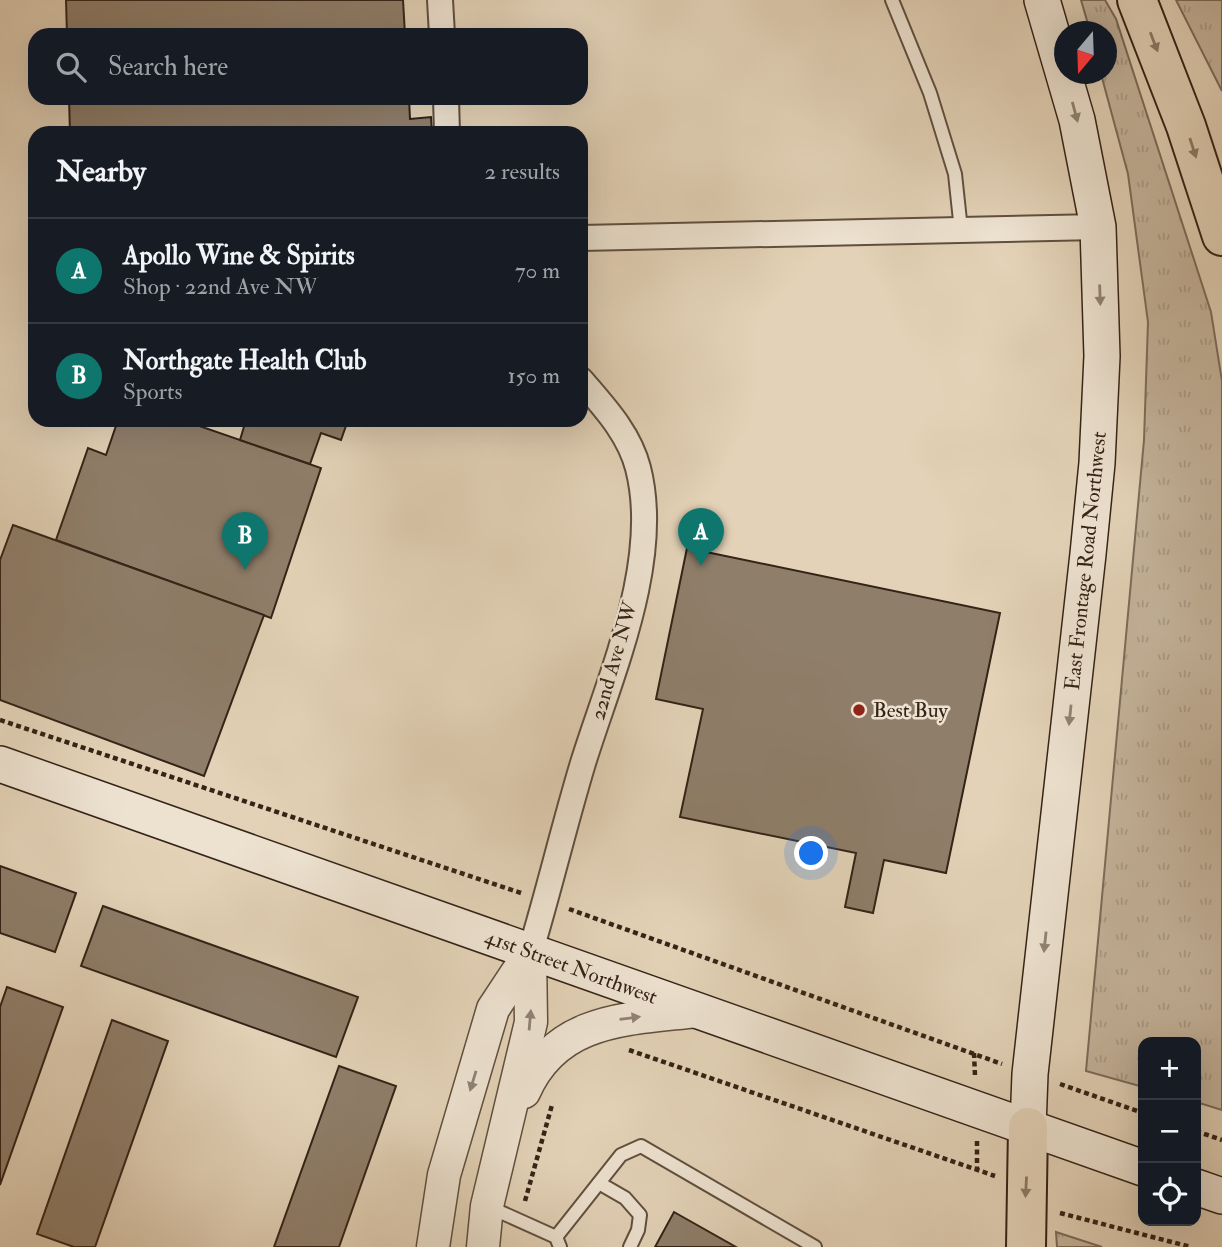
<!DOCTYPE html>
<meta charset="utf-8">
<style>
:root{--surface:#171b24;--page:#20242c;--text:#f1f3f6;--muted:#9ea1a6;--line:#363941;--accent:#0f766e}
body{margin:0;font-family:"IM FELL Double Pica",serif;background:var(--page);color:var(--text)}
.controls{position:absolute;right:21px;bottom:21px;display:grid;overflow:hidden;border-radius:14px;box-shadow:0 7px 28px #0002}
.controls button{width:63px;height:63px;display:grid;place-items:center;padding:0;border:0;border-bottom:2px solid var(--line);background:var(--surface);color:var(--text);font:35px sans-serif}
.compass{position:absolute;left:1054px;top:21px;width:63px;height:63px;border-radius:50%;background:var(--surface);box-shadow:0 7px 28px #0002;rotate:199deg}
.you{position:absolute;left:812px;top:854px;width:24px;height:24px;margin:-18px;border:5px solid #fff;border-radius:50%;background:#1a73e8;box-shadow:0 0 0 10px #1a73e833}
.badge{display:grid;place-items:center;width:46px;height:46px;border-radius:50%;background:var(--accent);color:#fff;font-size:23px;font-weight:700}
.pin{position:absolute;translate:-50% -58px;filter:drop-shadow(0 2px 4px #0008)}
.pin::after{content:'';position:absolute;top:37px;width:24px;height:21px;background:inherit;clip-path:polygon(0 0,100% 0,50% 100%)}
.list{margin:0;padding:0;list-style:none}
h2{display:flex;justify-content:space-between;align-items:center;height:91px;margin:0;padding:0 28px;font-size:30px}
h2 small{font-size:23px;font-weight:400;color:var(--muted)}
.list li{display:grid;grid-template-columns:46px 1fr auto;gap:21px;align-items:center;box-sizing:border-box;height:105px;padding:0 28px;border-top:2px solid var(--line)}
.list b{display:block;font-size:26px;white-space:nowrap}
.list p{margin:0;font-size:23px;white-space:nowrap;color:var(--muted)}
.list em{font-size:23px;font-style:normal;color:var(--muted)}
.icon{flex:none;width:38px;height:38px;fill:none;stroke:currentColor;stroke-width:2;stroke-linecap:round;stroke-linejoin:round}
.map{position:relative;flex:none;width:1222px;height:1247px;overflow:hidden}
.search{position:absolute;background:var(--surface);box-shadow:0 7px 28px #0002;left:28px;top:28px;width:560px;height:77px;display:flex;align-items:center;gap:18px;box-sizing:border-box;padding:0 24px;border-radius:21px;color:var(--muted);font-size:26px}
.panel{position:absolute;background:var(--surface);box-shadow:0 7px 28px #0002;left:28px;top:126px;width:560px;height:301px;border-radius:21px}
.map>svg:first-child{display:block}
.grass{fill:url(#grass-tufts);stroke:#7c6c5a;stroke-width:2}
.building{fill:#8f7e6a;stroke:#342317;stroke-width:2}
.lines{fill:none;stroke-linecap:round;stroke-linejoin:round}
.service-casing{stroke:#604f3f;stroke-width:16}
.minor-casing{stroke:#604f3f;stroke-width:28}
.tertiary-casing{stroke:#604f3f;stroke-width:35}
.secondary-casing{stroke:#342317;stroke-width:38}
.motorway-casing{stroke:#342317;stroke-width:42}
.path{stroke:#342317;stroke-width:4.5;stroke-dasharray:5 3.5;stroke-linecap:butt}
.service{stroke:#ede2d0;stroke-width:12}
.minor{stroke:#ede2d0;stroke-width:24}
.tertiary{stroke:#ede2d0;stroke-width:32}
.secondary{stroke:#ede2d0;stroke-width:35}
.motorway{stroke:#e3d2b7;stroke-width:38}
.oneway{fill:#8c7a67}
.oneway2{fill:#908274}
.poi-dot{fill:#8f2418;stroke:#ede2d0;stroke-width:2.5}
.labels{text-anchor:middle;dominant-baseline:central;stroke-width:5;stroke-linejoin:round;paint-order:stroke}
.street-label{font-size:21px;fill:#342317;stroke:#ede2d0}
.poi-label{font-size:21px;fill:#342317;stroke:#ede2d0;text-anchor:start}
</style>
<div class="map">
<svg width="1222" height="1247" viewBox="0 0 1222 1247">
<defs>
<pattern id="grass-tufts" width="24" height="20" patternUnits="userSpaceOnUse" patternTransform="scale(1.75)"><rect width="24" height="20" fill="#c5b49c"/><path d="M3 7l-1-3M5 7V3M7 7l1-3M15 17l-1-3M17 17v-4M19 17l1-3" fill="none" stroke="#aa9a86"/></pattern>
</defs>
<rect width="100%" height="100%" fill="#e3d2b7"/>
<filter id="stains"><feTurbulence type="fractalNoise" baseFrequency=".00286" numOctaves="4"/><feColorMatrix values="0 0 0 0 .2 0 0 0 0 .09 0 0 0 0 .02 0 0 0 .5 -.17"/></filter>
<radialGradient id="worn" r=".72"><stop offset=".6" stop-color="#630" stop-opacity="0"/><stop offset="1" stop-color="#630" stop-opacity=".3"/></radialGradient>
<g class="grass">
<polygon points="1081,0 1105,0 1116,19 1211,312 1222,381 1222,1110 1196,1102 1196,1042 1143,1042 1143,1087 1086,1071 1144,440 1148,322 1128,174 1101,74 1106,74 1106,32 1090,31"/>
<polygon points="1176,0 1222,0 1222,91"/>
<polygon points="1056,1232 1102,1247 1057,1247"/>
</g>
<g class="building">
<polygon points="66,0 403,0 405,35 67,35"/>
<polygon points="69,98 409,98 410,119 431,117 432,133 70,133"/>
<polygon points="118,420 182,420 321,468 271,618 56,540 88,448 106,455"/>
<polygon points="246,420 348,420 341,440 321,433 310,464 240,440"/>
<polygon points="13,525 264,615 204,776 0,700 0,560"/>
<polygon points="687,548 1000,613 946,873 884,860 873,913 845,907 856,853 680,817 703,709 656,699"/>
<polygon points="0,866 76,893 55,952 0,933"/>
<polygon points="103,906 358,997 336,1057 81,966"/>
<polygon points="7,987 63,1007 0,1185 0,1007"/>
<polygon points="112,1020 168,1041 95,1247 74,1247 37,1234"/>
<polygon points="339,1066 396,1086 339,1247 274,1247"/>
<polygon points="674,1212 736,1247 655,1247"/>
</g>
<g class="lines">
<defs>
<g id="service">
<polyline points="892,0 930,93 955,174 961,230"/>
<polyline points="599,1183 625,1198 640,1215 638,1230 630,1247"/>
<polyline points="487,1206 556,1237 560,1247"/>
<polyline points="556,1237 621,1155 641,1146 815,1247"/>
</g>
<g id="minor">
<polyline points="440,0 442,35"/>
<polyline points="446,98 447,133"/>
<polyline points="581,238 1098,227"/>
<path d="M 530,953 C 549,890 564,826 583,763 C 610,676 662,561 638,468 C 629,433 604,407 581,380"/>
</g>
<g id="tertiary">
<path d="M 524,1092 C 556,1018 627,1019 696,1011"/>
<polyline points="433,1247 444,1175 493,1009 530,953"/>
<polyline points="483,1247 487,1206 531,1022 530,953"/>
</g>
<g id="secondary">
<polyline points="0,764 1143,1168"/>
<polyline points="1028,1127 1030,1074 1088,554 1097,463 1102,356 1098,227 1077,120 1042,0"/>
<polyline points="1196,1187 1222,1196"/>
</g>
<g id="motorway">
<polyline points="1137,0 1186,126 1222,236"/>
<polyline points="1026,1247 1028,1127"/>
</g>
</defs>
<use href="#service" class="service-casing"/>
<use href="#minor" class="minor-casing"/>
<use href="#tertiary" class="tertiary-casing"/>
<use href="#secondary" class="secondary-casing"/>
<use href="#motorway" class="motorway-casing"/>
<g class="path">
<polyline points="0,720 521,893"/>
<polyline points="569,909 1002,1064"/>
<polyline points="629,1050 995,1176"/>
<polyline points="974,1053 975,1076"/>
<polyline points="1060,1084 1143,1113"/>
<polyline points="1196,1131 1222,1140"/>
<polyline points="977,1141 977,1169"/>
<polyline points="525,1201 552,1105"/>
<polyline points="1060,1213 1191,1247"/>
</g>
<use href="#service" class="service"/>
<use href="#minor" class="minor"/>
<use href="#tertiary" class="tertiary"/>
<use href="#secondary" class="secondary"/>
<use href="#motorway" class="motorway"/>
</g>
<defs><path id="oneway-solid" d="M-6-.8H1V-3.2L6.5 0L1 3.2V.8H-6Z" transform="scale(1.75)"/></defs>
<g class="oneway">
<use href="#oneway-solid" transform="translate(1154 42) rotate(69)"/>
<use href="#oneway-solid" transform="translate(1193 148) rotate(72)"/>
<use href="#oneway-solid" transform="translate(1026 1187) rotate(93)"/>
</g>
<g class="oneway2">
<use href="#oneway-solid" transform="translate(1075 112) rotate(75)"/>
<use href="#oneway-solid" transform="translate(1100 295) rotate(88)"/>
<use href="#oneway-solid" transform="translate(1070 715) rotate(96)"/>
<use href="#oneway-solid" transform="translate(1045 942) rotate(96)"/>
<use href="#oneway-solid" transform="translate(630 1018) rotate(-7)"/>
<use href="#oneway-solid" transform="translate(530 1020) rotate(-85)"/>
<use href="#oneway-solid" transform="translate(473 1081) rotate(107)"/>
</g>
<circle class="poi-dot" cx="859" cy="710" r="7"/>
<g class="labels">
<g class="street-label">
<text transform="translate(1086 561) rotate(-84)">East Frontage Road Northwest</text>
<text transform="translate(614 661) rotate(-74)">22nd Ave NW</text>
<text transform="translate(571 967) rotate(20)">41st Street Northwest</text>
</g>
<g class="poi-label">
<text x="873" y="710">Best Buy</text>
</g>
</g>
<rect width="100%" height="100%" filter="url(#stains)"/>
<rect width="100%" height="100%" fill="url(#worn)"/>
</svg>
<div class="controls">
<button>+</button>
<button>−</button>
<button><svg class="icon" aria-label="locate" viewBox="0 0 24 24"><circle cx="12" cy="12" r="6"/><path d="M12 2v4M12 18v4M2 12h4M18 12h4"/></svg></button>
</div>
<svg class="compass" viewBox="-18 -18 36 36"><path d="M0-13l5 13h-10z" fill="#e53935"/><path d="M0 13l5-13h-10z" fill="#9ea1a6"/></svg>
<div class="you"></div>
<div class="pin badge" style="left:701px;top:566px">A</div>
<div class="pin badge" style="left:245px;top:570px">B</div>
<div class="search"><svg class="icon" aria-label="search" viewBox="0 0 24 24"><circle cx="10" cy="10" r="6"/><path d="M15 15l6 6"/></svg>Search here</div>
<section class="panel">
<h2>Nearby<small>2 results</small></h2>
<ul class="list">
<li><span class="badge">A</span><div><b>Apollo Wine &amp; Spirits</b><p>Shop · 22nd Ave NW</p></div><em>70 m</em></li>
<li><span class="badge">B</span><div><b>Northgate Health Club</b><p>Sports</p></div><em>150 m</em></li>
</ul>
</section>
</div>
